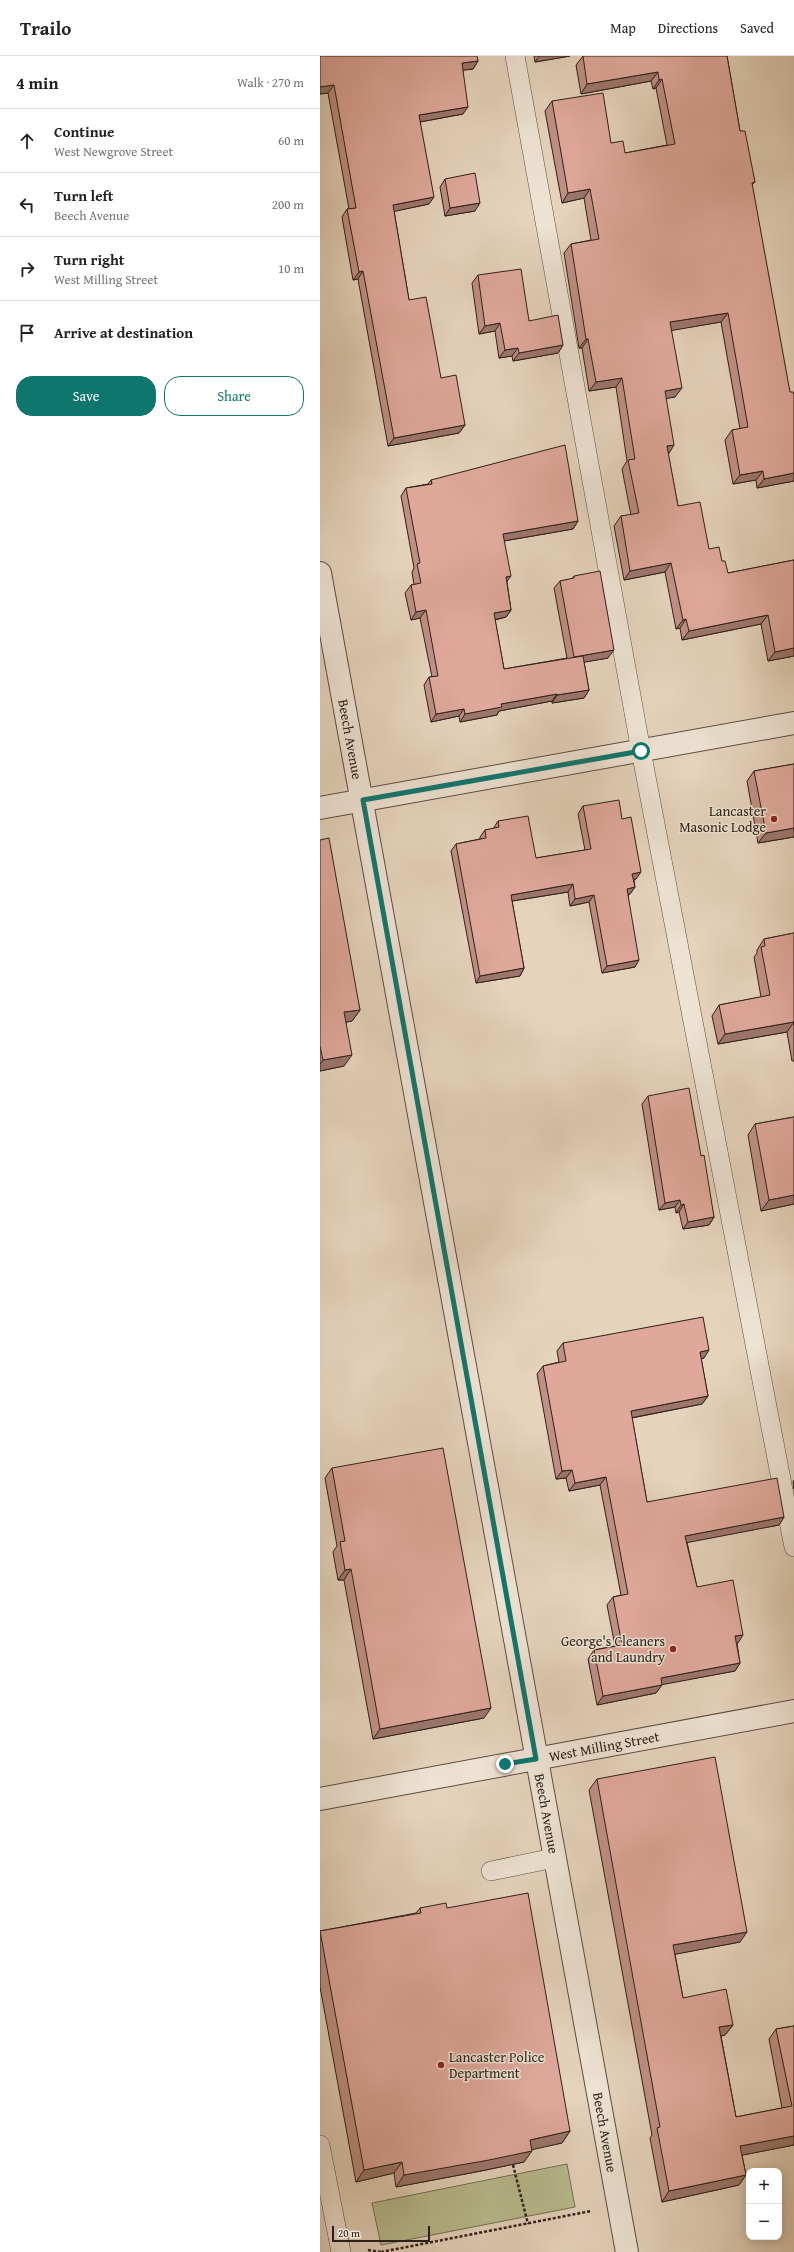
<!DOCTYPE html>
<meta charset="utf-8">
<style>
:root{--surface:#fff;--page:#f2f2f2;--text:#202124;--muted:#757577;--line:#e0e0e0;--accent:#0f766e}
body{margin:0;font-family:"Gentium Book Plus",serif;background:var(--page);color:var(--text)}
.controls{position:absolute;right:12px;bottom:12px;display:grid;overflow:hidden;border-radius:8px;box-shadow:0 2px 10px #0003}
.controls button{width:36px;height:36px;display:grid;place-items:center;padding:0;border:0;border-bottom:1px solid var(--line);background:var(--surface);color:var(--text);font:20px sans-serif}
.scale{position:absolute;left:12px;bottom:10px;width:98px;box-sizing:border-box;padding-left:4px;border:2px solid #2e201a;border-top:0;font-size:11px;line-height:14px;white-space:nowrap;color:#2e201a;-webkit-text-stroke:3px #eee2d3;paint-order:stroke}
.stop{position:absolute;width:12px;height:12px;margin:-9px;border:3px solid #0f766e;border-radius:50%;background:#fff}
.stop.end{background:#0f766e;border-color:#fff;box-shadow:0 1px 4px #0008}
.list{margin:0;padding:0;list-style:none}
h2{display:flex;justify-content:space-between;align-items:center;height:52px;margin:0;padding:0 16px;font-size:17px}
h2 small{font-size:13px;font-weight:400;color:var(--muted)}
.list li{display:grid;grid-template-columns:26px 1fr auto;gap:12px;align-items:center;box-sizing:border-box;height:64px;padding:0 16px;border-top:1px solid var(--line)}
.list b{display:block;font-size:15px;white-space:nowrap}
.list p{margin:0;font-size:13px;white-space:nowrap;color:var(--muted)}
.list em{font-size:13px;font-style:normal;color:var(--muted)}
.actions{display:flex;gap:8px;padding:12px 16px}
.actions a{flex:1;padding:9px 0;border:1px solid var(--accent);border-radius:16px;text-align:center;font-size:14px;color:var(--accent)}
.actions .main{background:var(--accent);color:#fff}
.icon{flex:none;width:22px;height:22px;fill:none;stroke:currentColor;stroke-width:2;stroke-linecap:round;stroke-linejoin:round}
.map{position:relative;flex:none;width:474px;height:2196px;overflow:hidden}
header{display:flex;align-items:center;gap:24px;box-sizing:border-box;height:56px;padding:0 20px;background:var(--surface);border-bottom:1px solid var(--line)}
header strong{font-size:19px}
nav{display:flex;gap:22px;margin-inline-start:auto;font-size:14px}
main{display:flex}
aside{flex:1;background:var(--surface)}
.map>svg:first-child{display:block}
.green{fill:#b8bb8e;stroke:#736e54}
.lines{fill:none;stroke-linecap:round;stroke-linejoin:round}
.service-casing{stroke:#5c4d42;stroke-width:20}
.minor-casing{stroke:#5c4d42;stroke-width:24}
.path{stroke:#2e201a;stroke-width:2.5;stroke-dasharray:3 2;stroke-linecap:butt}
.service{stroke:#eee2d3;stroke-width:19}
.minor{stroke:#eee2d3;stroke-width:22}
.wall{fill:#c09085;stroke:#2e201a}
.shaded-wall{fill:#9c766c;stroke:#2e201a}
.building{fill:#dfa89b;stroke:#2e201a}
.route{stroke:#0f766e;stroke-width:5}
.poi-dot{fill:#8f2418;stroke:#eee2d3;stroke-width:1.5}
.labels{text-anchor:middle;dominant-baseline:central;stroke-width:3;stroke-linejoin:round;paint-order:stroke}
.street-label{font-size:14px;fill:#2e201a;stroke:#eee2d3}
.poi-label{font-size:14px;fill:#2e201a;stroke:#eee2d3;text-anchor:end}
</style>
<header>
<strong>Trailo</strong>
<nav><a>Map</a><a>Directions</a><a>Saved</a></nav>
</header>
<main>
<aside>
<h2>4 min<small>Walk · 270 m</small></h2>
<ul class="list">
<li><svg class="icon" aria-label="ahead" viewBox="0 0 24 24"><path d="M12 20V5M6 11l6-6 6 6"/></svg><div><b>Continue</b><p>West Newgrove Street</p></div><em>60 m</em></li>
<li><svg class="icon" aria-label="left" viewBox="0 0 24 24"><path d="M17 20v-9H6M10 6l-5 5 5 5"/></svg><div><b>Turn left</b><p>Beech Avenue</p></div><em>200 m</em></li>
<li><svg class="icon" aria-label="right" viewBox="0 0 24 24"><path d="M7 20v-9h11M14 6l5 5-5 5"/></svg><div><b>Turn right</b><p>West Milling Street</p></div><em>10 m</em></li>
<li><svg class="icon" aria-label="arrive" viewBox="0 0 24 24"><path d="M6 21V4h12l-3 4 3 4H6"/></svg><div><b>Arrive at destination</b></div></li>
</ul>
<div class="actions"><a class="main">Save</a><a>Share</a></div>
</aside>
<div class="map">
<svg width="474" height="2196" viewBox="0 0 474 2196">
<rect width="100%" height="100%" fill="#e5d3bc"/>
<filter id="stains"><feTurbulence type="fractalNoise" baseFrequency=".005" numOctaves="4"/><feColorMatrix values="0 0 0 0 .2 0 0 0 0 .09 0 0 0 0 .02 0 0 0 .5 -.17"/></filter>
<radialGradient id="worn" r=".72"><stop offset=".6" stop-color="#630" stop-opacity="0"/><stop offset="1" stop-color="#630" stop-opacity=".3"/></radialGradient>
<polygon class="green" points="247,2108 255,2151 61,2189 52,2147"/>
<g class="lines">
<defs>
<g id="service">
<polyline points="195,0 321,695 474,1491"/>
<polyline points="171,1815 234,1802"/>
<polyline points="0,2089 21,2196"/>
</g>
<g id="minor">
<path id="s1" d="M 0,517 L 307,2196"/>
<polyline points="0,752 474,667"/>
<path id="s2" d="M 0,1743 L 474,1655"/>
</g>
</defs>
<use href="#service" class="service-casing"/>
<use href="#minor" class="minor-casing"/>
<g class="path">
<polyline points="193,2109 208,2168"/>
<polyline points="48,2194 61,2196"/>
<polyline points="61,2196 271,2155"/>
</g>
<use href="#service" class="service"/>
<use href="#minor" class="minor"/>
</g>
<g class="wall">
<polygon points="0,0 158,5 153,13 143,14 143,58 100,66 109,148 74,155 89,244 121,322 145,369 139,377 68,390 38,223 33,224 22,161 27,153 29,153 8,37 0,38"/>
<polygon points="214,0 250,0 215,6"/>
<polygon points="263,0 407,0 420,75 435,126 432,129 474,425 437,432 436,424 413,428 405,384 412,374 420,373 401,266 351,274 355,341 346,342 348,398 358,450 389,493 402,505 408,517 474,504 474,600 448,605 441,568 362,584 360,572 356,573 345,516 304,524 294,470 301,460 311,459 302,413 307,405 296,331 269,335 262,292 259,292 244,197 251,188 271,184 264,142 242,147 225,55 232,45 305,97 347,89 336,32 333,33 331,25 261,38 256,9"/>
<polygon points="125,123 155,155 125,160 120,131"/>
<polygon points="158,219 209,265 243,289 238,297 193,305 192,300 179,302 175,275 159,278 152,227"/>
<polygon points="111,424 258,465 253,473 184,485 187,526 191,554 186,561 175,564 184,613 247,602 234,532 240,525 252,523 254,520 288,602 264,606 269,634 264,642 232,647 232,645 179,655 177,659 140,666 139,660 111,666 104,629 109,621 112,621 100,562 91,564 85,537 91,529 94,529 92,516 94,512 81,440 86,432 108,428"/>
<polygon points="474,708 474,781 438,787 427,725 434,715"/>
<polygon points="263,750 302,763 316,823 314,824 315,831 310,838 308,839 315,911 282,917 269,846 250,850 248,836 192,845 204,912 200,920 156,927 131,795 136,788 160,783 160,781 165,774 173,773 178,765 216,802 265,794 258,758"/>
<polygon points="0,784 40,954 32,965 26,966 24,1010 0,1015"/>
<polygon points="474,877 474,1005 472,1005 467,976 398,988 392,960 399,949 441,941 434,901 437,897 437,894 444,883"/>
<polygon points="328,1040 381,1100 394,1161 389,1169 363,1173 359,1156 356,1157 355,1151 339,1154 322,1048"/>
<polygon points="474,1061 474,1148 441,1155 428,1079 435,1068"/>
<polygon points="243,1287 384,1302 381,1302 388,1340 382,1348 312,1362 327,1446 464,1461 459,1469 367,1486 377,1531 418,1587 417,1587 420,1607 415,1615 342,1628 336,1637 277,1649 268,1603 274,1594 295,1590 287,1549 293,1541 301,1539 280,1429 249,1435 246,1422 236,1423 217,1318 223,1310 239,1306 237,1295"/>
<polygon points="12,1412 164,1662 53,1683 24,1524 18,1524 13,1496 17,1490 5,1422"/>
<polygon points="474,1424 474,1433 473,1426"/>
<polygon points="277,1723 420,1886 355,1898 363,1942 413,1969 405,1979 401,1980 416,2061 462,2052 449,1983 456,1973 474,1970 474,2089 422,2099 426,2119 419,2129 342,2146 330,2082 332,2079 269,1734"/>
<polygon points="100,1852 127,1852 250,2075 242,2087 212,2093 204,2106 161,2115 76,2131 74,2117 36,2126 0,1931 0,1875 96,1857"/>
</g>
<g class="shaded-wall">
<polygon points="219,0 250,0 215,6"/>
<polygon points="158,5 153,13 136,15 142,7"/>
<polygon points="338,16 331,25 261,38 267,28"/>
<polygon points="342,23 336,32 333,33 339,24"/>
<polygon points="14,29 8,37 0,38 0,31"/>
<polygon points="148,51 143,58 94,67 99,59"/>
<polygon points="270,133 264,142 242,147 248,137"/>
<polygon points="114,141 109,148 67,157 73,149"/>
<polygon points="160,147 155,155 125,160 130,152"/>
<polygon points="43,215 38,223 33,224 39,216"/>
<polygon points="408,257 401,266 343,276 350,266"/>
<polygon points="180,267 175,275 159,278 165,270"/>
<polygon points="266,283 268,283 262,292 259,292"/>
<polygon points="243,289 238,297 193,305 199,297"/>
<polygon points="198,292 192,300 179,302 185,294"/>
<polygon points="302,322 296,331 269,335 276,326"/>
<polygon points="362,332 355,341 338,344 345,335"/>
<polygon points="145,369 139,377 68,390 74,382"/>
<polygon points="354,389 348,399 347,390"/>
<polygon points="443,415 436,424 413,428 420,419"/>
<polygon points="474,417 474,425 437,432 444,423"/>
<polygon points="258,465 253,473 178,486 183,478"/>
<polygon points="351,507 345,516 304,524 310,515"/>
<polygon points="191,520 185,528 186,521"/>
<polygon points="106,554 100,562 91,564 96,556"/>
<polygon points="191,554 186,561 168,565 174,557"/>
<polygon points="448,559 441,568 362,584 369,575"/>
<polygon points="366,563 360,572 356,573 363,564"/>
<polygon points="474,592 474,600 448,605 455,596"/>
<polygon points="294,594 288,602 248,609 254,601"/>
<polygon points="269,634 264,642 232,647 237,639"/>
<polygon points="237,638 232,645 179,655 177,659 140,666 145,658 181,648"/>
<polygon points="144,653 139,660 111,666 116,658"/>
<polygon points="474,772 474,781 438,787 446,777"/>
<polygon points="321,816 316,823 307,825 312,818"/>
<polygon points="253,828 248,836 186,846 191,839"/>
<polygon points="315,831 310,838 302,840 307,833"/>
<polygon points="274,839 269,846 250,850 255,843"/>
<polygon points="319,904 315,911 282,917 287,910"/>
<polygon points="204,912 200,920 156,927 160,920"/>
<polygon points="40,954 32,965 16,968 24,956"/>
<polygon points="474,966 467,976 398,988 405,978"/>
<polygon points="32,999 24,1010 0,1015 0,1008 3,1004"/>
<polygon points="474,1139 474,1148 441,1155 449,1144"/>
<polygon points="360,1144 355,1151 339,1154 345,1147"/>
<polygon points="364,1148 359,1156 356,1157 361,1149"/>
<polygon points="394,1161 389,1169 363,1173 368,1166"/>
<polygon points="389,1294 384,1302 374,1304 380,1296"/>
<polygon points="388,1340 382,1348 305,1363 311,1355"/>
<polygon points="252,1414 246,1422 236,1423 242,1415"/>
<polygon points="286,1421 280,1429 249,1435 255,1427"/>
<polygon points="464,1461 459,1469 360,1488 365,1480"/>
<polygon points="31,1513 24,1524 18,1524 25,1514"/>
<polygon points="423,1579 418,1587 410,1589 415,1580"/>
<polygon points="420,1607 415,1615 335,1630 341,1622"/>
<polygon points="342,1629 336,1637 277,1649 283,1640"/>
<polygon points="171,1652 164,1662 53,1683 60,1673"/>
<polygon points="427,1876 420,1886 346,1900 353,1889"/>
<polygon points="413,1969 405,1979 392,1982 399,1971"/>
<polygon points="250,2075 242,2087 202,2096 210,2084"/>
<polygon points="474,2080 474,2089 413,2101 420,2090"/>
<polygon points="212,2095 204,2106 161,2115 76,2131 84,2119"/>
<polygon points="82,2106 74,2117 36,2126 44,2114"/>
<polygon points="426,2119 419,2129 342,2146 349,2135"/>
</g>
<g class="building">
<polygon points="0,0 157,0 158,5 142,7 148,51 99,59 114,141 73,149 89,244 106,241 121,322 136,319 145,369 74,382 43,215 39,216 27,153 36,152 14,29 0,31"/>
<polygon points="263,0 407,0 420,75 425,75 435,126 432,127 470,336 473,336 474,339 474,417 444,423 443,415 420,419 412,374 428,371 408,257 350,266 362,332 345,335 354,389 347,390 358,450 380,446 389,493 399,491 402,505 405,505 408,517 474,504 474,592 455,596 448,559 369,575 366,563 363,564 351,507 310,515 301,460 319,457 308,404 315,403 302,322 276,326 268,283 266,283 251,188 279,183 270,133 248,137 232,45 283,37 291,87 303,85 305,97 355,88 342,23 339,24 338,16 267,28"/>
<polygon points="155,117 160,147 130,152 125,123"/>
<polygon points="201,213 209,265 238,259 243,289 199,297 198,292 185,294 180,267 165,270 158,219"/>
<polygon points="245,389 258,465 183,478 191,520 186,521 191,554 174,557 184,613 263,600 269,634 237,639 237,638 181,648 182,651 145,658 144,653 116,658 109,621 118,620 106,554 96,556 91,529 101,527 97,508 100,507 86,432 112,428 111,424"/>
<polygon points="280,515 294,594 254,601 240,525 254,522 254,520"/>
<polygon points="474,708 474,772 446,777 434,715"/>
<polygon points="299,744 302,763 311,761 321,816 312,818 315,831 307,833 319,904 287,910 274,839 255,843 253,828 191,839 204,912 160,920 136,788 166,782 165,774 179,771 178,765 208,760 216,802 271,793 263,750"/>
<polygon points="9,782 40,954 24,956 32,999 3,1004 0,990 0,784"/>
<polygon points="474,877 474,966 405,978 399,949 450,939 441,891 445,890 444,883"/>
<polygon points="369,1032 381,1100 384,1099 394,1161 368,1166 364,1148 361,1149 360,1144 345,1147 328,1040"/>
<polygon points="474,1061 474,1139 449,1144 435,1068"/>
<polygon points="383,1261 389,1294 380,1296 388,1340 311,1355 327,1446 457,1422 464,1461 365,1480 377,1531 413,1524 423,1579 415,1580 420,1607 341,1622 342,1629 283,1640 274,1594 302,1589 293,1541 308,1538 286,1421 255,1427 252,1414 242,1415 223,1310 246,1305 243,1287"/>
<polygon points="123,1392 171,1652 60,1673 31,1513 25,1514 20,1486 25,1485 12,1412"/>
<polygon points="395,1701 427,1876 353,1889 363,1942 406,1933 413,1969 399,1971 416,2061 472,2050 456,1973 474,1970 474,2080 420,2090 426,2119 349,2135 337,2072 340,2071 277,1723"/>
<polygon points="208,1837 250,2075 210,2084 212,2095 169,2104 84,2119 82,2106 44,2114 0,1875 101,1857 100,1852 126,1847 127,1852"/>
</g>
<g class="lines">
<polyline class="route" points="185,1708 216,1703 43,744 321,695"/>
</g>
<g class="poi-dot">
<circle cx="454" cy="763" r="4"/>
<circle cx="353" cy="1593" r="4"/>
<circle cx="121" cy="2009" r="4"/>
</g>
<g class="labels">
<g class="street-label">
<text stroke="none"><textPath href="#s1" startOffset="169">Beech Avenue</textPath></text>
<text stroke="none"><textPath href="#s2" startOffset="289">West Milling Street</textPath></text>
<text stroke="none"><textPath href="#s1" startOffset="1261">Beech Avenue</textPath></text>
<text stroke="none"><textPath href="#s1" startOffset="1585">Beech Avenue</textPath></text>
</g>
<g class="poi-label">
<text x="446" y="755">Lancaster<tspan x="446" dy="16">Masonic Lodge</tspan></text>
<text x="345" y="1585">George's Cleaners<tspan x="345" dy="16">and Laundry</tspan></text>
<text x="129" y="2001" text-anchor="start">Lancaster Police<tspan x="129" dy="16">Department</tspan></text>
</g>
</g>
<rect width="100%" height="100%" filter="url(#stains)"/>
<rect width="100%" height="100%" fill="url(#worn)"/>
</svg>
<div class="controls">
<button>+</button>
<button>−</button>
</div>
<div class="scale">20 m</div>
<div class="stop" style="left:321px;top:695px"></div>
<div class="stop end" style="left:185px;top:1708px"></div>
</div>
</main>
